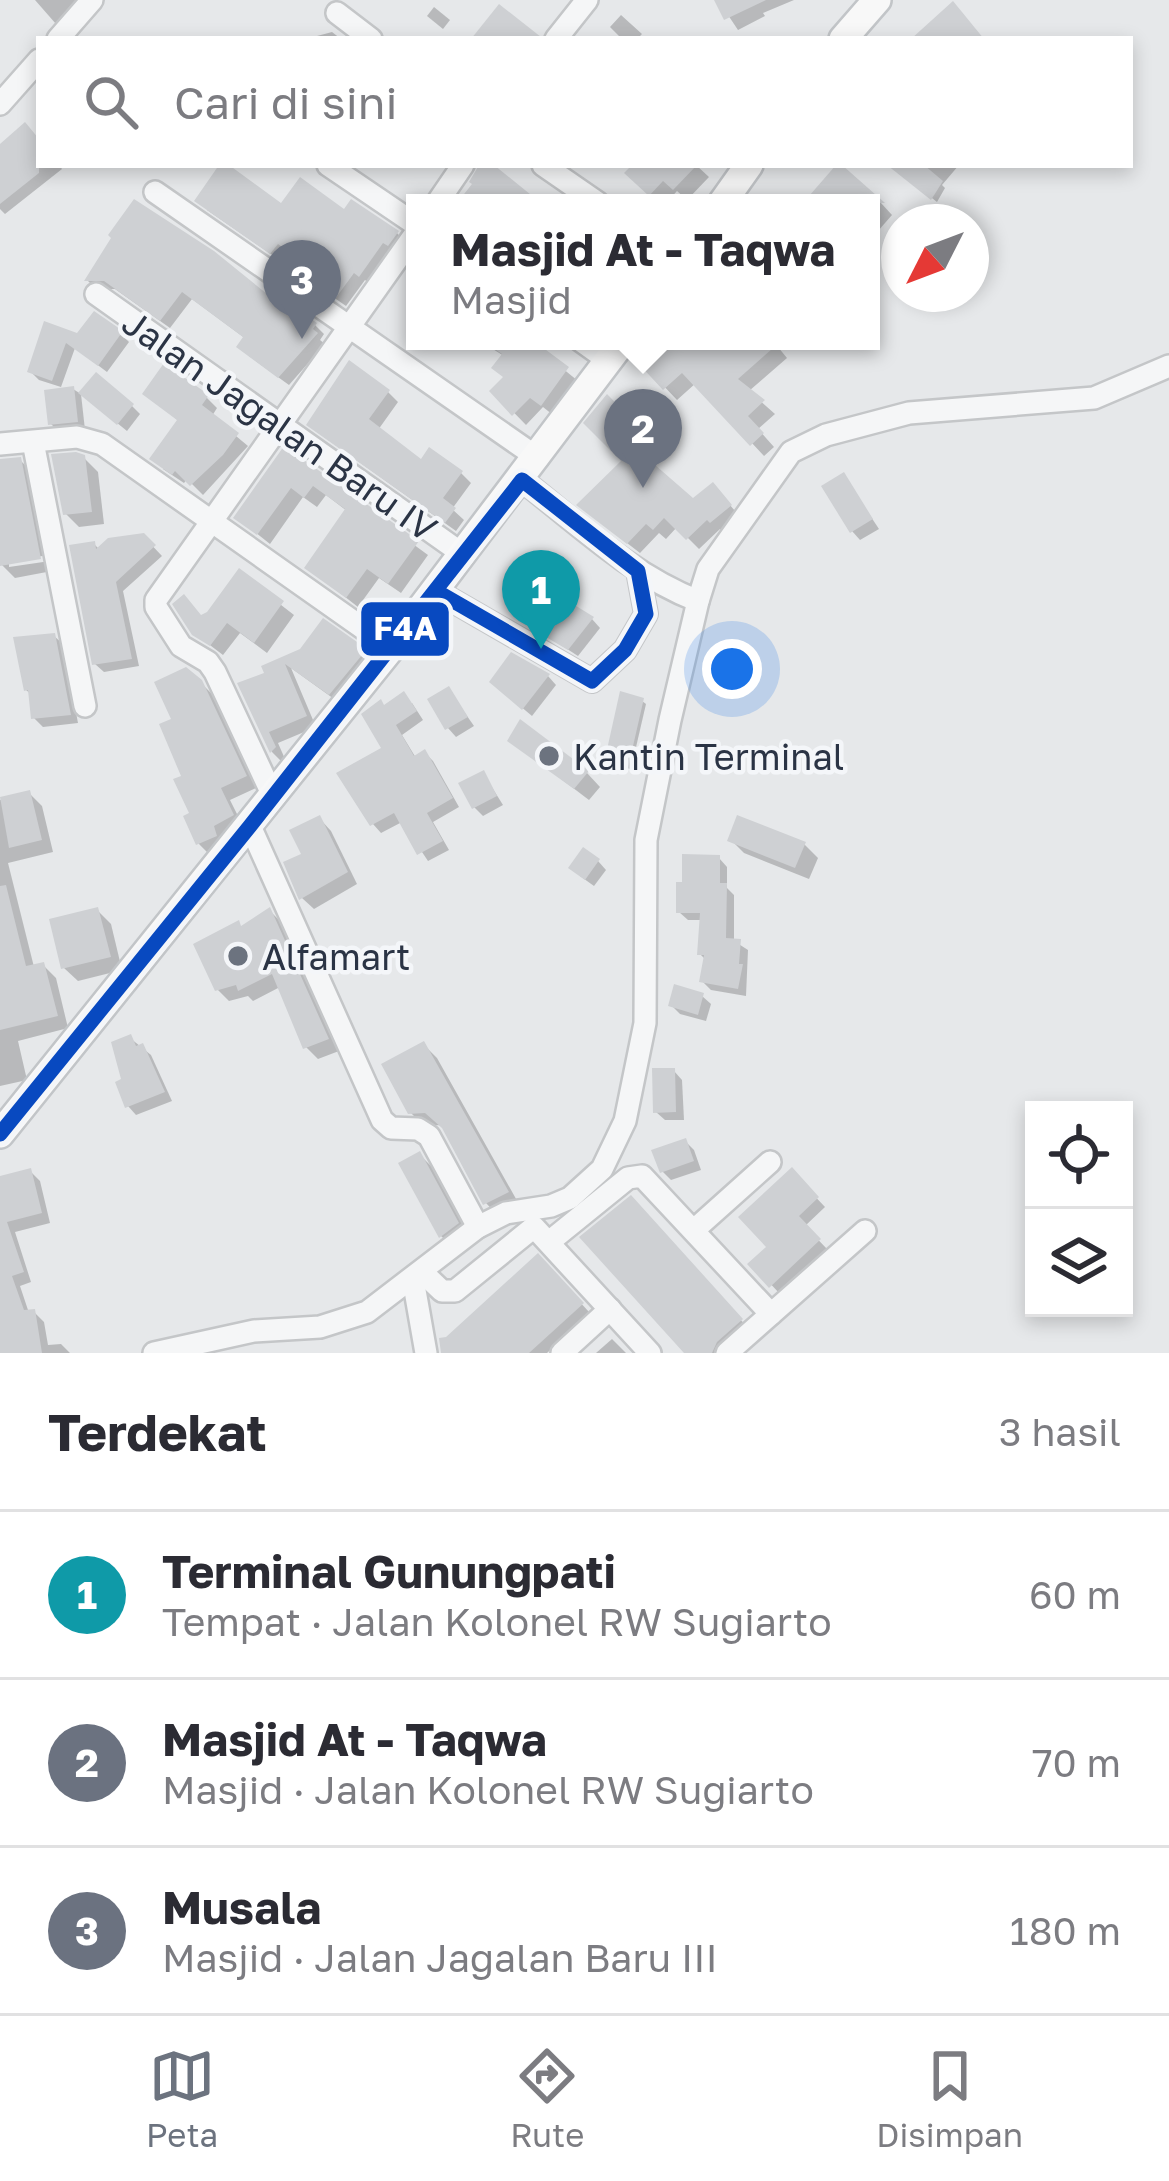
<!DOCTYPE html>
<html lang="id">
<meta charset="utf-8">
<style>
:root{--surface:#fff;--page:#f7f7f7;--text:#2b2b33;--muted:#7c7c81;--line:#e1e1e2;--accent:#6c737f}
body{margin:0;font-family:"Golos Text",sans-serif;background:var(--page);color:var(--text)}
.controls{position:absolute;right:36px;bottom:36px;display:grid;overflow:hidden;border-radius:0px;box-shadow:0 6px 18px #0003}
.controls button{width:108px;height:108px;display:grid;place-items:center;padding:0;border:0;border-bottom:3px solid var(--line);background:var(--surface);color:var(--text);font:60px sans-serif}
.compass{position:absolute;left:881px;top:204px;width:108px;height:108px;border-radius:50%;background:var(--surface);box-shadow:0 6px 18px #0003;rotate:228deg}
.you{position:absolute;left:732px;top:669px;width:42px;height:42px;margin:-30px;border:9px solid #fff;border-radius:50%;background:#1a73e8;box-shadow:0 0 0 18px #1a73e833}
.badge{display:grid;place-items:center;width:78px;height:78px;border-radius:50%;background:var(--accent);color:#fff;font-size:39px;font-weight:700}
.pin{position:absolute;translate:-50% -99px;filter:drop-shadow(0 3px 6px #0008)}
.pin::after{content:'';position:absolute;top:63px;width:42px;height:36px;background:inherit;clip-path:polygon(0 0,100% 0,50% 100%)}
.popup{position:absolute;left:406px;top:194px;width:474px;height:156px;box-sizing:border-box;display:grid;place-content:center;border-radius:0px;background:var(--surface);filter:drop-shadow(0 3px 9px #0005);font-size:39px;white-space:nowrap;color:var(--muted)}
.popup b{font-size:45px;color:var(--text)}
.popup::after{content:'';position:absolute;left:50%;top:100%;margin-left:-24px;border:24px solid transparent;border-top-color:var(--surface)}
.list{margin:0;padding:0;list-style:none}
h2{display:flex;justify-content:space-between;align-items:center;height:156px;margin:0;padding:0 48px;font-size:51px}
h2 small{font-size:39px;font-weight:400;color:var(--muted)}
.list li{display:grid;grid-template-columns:78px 1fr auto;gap:36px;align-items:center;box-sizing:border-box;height:168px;padding:0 48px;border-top:3px solid var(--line)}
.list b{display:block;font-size:45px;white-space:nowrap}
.list p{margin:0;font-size:39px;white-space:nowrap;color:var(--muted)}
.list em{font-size:39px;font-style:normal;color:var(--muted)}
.icon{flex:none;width:66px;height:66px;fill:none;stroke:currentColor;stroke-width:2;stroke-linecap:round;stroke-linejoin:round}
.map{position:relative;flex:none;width:1169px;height:1353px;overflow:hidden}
.search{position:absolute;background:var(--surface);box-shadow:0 6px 18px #0003;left:36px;right:36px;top:36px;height:132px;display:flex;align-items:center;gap:30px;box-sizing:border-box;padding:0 42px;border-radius:0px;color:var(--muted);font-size:45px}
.sheet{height:660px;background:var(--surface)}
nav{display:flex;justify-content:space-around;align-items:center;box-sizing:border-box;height:168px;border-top:3px solid var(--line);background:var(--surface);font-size:33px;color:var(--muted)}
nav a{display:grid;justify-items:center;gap:6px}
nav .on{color:var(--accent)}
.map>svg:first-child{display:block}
.shadow{fill:#0003}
.building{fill:#ced0d3}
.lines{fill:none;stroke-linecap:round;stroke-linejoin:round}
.minor-casing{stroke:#c4c6c8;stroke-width:26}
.major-casing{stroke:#c2c5c8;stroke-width:32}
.minor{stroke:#f5f6f7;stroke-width:21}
.major{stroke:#f8f8f8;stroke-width:27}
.bus-1-casing{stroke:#f4f6f9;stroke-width:24}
.bus-1{stroke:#0849c0;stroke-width:15}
.poi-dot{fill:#6c737f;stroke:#f4f6f9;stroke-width:4.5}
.labels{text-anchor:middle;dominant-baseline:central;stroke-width:9;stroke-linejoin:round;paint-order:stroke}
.street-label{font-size:36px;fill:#2b3445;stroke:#f4f6f9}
.poi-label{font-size:36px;fill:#2b3445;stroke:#f4f6f9;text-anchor:start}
.line-badge{stroke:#f4f6f9;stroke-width:4.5}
.badge-label{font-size:33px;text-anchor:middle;font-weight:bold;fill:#fff}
</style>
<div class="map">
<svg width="1169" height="1353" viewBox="0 0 1169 1353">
<rect width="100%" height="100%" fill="#e6e8ea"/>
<g class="shadow">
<polygon points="35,0 83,0 56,24"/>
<polygon points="718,0 794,0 763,13 765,16 738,30"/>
<polygon points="434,7 450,20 443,29 427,16"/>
<polygon points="621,15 642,34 637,39 617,39 619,36 610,27"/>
<polygon points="332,32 341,39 318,39 317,36"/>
<polygon points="39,142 39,165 59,165 62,169 5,214 0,209 0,154"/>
<polygon points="224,165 281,207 345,214 397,233 406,243 370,284 365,280 346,306 323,290 319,274 289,251 281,261 207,210"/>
<polygon points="637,165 696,165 709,177 687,200 677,191 666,203 660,203 629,173"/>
<polygon points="890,165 959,165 942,185 945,188 937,202"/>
<polygon points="871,203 881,203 892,215 871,239"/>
<polygon points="212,253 288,316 315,325 324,334 320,340 325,344 289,385 249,356 246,339 192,299 170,328 115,289 96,289 88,281"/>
<polygon points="46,325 78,337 121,334 129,342 107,372 75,348 61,387 39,380 30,371"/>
<polygon points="480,341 529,341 578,381 553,415 543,407 526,425 493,391 506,379 504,356"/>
<polygon points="665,341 773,341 787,358 749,391 775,414 758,429 774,447 764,456 696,383 677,400 642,363"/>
<polygon points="73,389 81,394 85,430 59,432 50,423"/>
<polygon points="388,392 398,402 378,430 421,463 461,473 471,483 452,509 464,520 456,531 320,434"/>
<polygon points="146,394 207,398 217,408 212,416 248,446 203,495 187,479 184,483 163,469 180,422"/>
<polygon points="608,399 646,438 634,451 693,502 724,498 741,518 724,533 720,529 699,549 677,527 666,539 659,533 640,553 592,516 625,462"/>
<polygon points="90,401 132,406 140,414 127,431"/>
<polygon points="284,450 428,555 401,593 379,578 358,607 308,568 347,511 326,495 317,507 303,497 270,544 236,517"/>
<polygon points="84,458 98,472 104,524 79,527 65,513"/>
<polygon points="20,460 33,473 49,555 9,561 9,567 50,561 52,571 15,578 2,565 0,461"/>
<polygon points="844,476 879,529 860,540 852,531"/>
<polygon points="143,536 162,556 123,591 139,666 104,672 95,664 94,544 100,550"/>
<polygon points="240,573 294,615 267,653 240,633 223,655 194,633"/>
<polygon points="592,619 600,628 578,656 533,627"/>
<polygon points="323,622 375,662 341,704 291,668 316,727 278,743 285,759 282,762 272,752 241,685 267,674 302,652"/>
<polygon points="54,636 63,644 78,723 43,727 34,718 32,695 26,690"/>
<polygon points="548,676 556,685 532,716 501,690"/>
<polygon points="200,682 212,694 256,788 230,800 243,826 210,855 199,844 185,777"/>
<polygon points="449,690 474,726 456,737 448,728"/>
<polygon points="642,701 646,704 631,769 611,765 608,762"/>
<polygon points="412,703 423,720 402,735 416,758 425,753 433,761 459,807 433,822 449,850 428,861 402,822 381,833 373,824 386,749 385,707"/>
<polygon points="511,741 587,773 600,787 589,800"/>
<polygon points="483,773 503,805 483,816 474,807"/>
<polygon points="29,793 42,806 53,852 8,863 34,967 43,965 56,978 68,1028 18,1041 27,1080 0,1086 0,800"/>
<polygon points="320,819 331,831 357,884 314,909 302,898 305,856"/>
<polygon points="731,840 804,844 818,858 809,879 744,853"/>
<polygon points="719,858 727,867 727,888 734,895 734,941 748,950 746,996 711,990 702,981 706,960 700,954 702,920 688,920 679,912"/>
<polygon points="598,861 606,870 594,886 580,876"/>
<polygon points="97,910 111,924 122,970 78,981 64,968"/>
<polygon points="270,911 281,922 339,1051 318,1059 306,1047 280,987 253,1001 248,996 229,1001 217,989 243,929"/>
<polygon points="702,996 711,1004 706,1021 680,1014 671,1005"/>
<polygon points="130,1038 151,1055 172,1101 136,1115 128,1106 124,1081"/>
<polygon points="424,1045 437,1058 520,1206 499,1217 486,1203 442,1125 424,1126 410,1112"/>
<polygon points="674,1071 682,1080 684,1120 665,1120 656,1112"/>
<polygon points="685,1141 694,1150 701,1170 671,1180 662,1171"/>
<polygon points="420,1155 433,1168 470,1237 455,1249 441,1236"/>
<polygon points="30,1171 40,1181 50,1223 15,1232 31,1282 20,1286 29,1313 34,1312 44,1322 48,1345 61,1344 70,1353 0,1353 0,1196"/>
<polygon points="791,1171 825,1207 805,1226 827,1249 780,1294 752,1264 770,1247"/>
<polygon points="631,1199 749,1329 724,1353 688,1353"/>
<polygon points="538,1257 590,1313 547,1353 444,1353"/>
<polygon points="612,1339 626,1353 596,1353"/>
</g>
<g class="building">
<polygon points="714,0 766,0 724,20"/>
<polygon points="953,1 984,39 911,39"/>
<polygon points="499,4 541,37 541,39 471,39"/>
<polygon points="25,122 39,139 39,173 0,204 0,144"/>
<polygon points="219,165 229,165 281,203 300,177 344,209 351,199 399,231 388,246 383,243 359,277 354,273 335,299 310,281 316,273 278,244 270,254 194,201"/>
<polygon points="479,165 494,165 541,203 457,203 472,184 469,182"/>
<polygon points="632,165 697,165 673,190 663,181 649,196 624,173"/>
<polygon points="836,165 842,165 885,203 803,203"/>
<polygon points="887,165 924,165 943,181 931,200"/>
<polygon points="134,199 214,251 288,311 292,306 317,323 313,329 318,333 278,378 236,347 243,337 182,292 160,321 104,281 84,281 111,238 108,235"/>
<polygon points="94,311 123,331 98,366 66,343 52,381 27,372 44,321 77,333"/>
<polygon points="483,341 534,341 569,367 541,406 530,398 512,416 489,391 503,377 491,368 502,354"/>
<polygon points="661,341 781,341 738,379 765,400 748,416 764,433 750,446 682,373 663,390 638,363"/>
<polygon points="349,360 390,390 369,419 421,459 429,447 463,471 443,498 456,508 445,523 306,425"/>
<polygon points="164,363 209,395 202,405 239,433 223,455 190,486 175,471 172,475 149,459 177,420 142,394"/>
<polygon points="96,372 134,404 117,425 78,393"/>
<polygon points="74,386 78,422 48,425 44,390"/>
<polygon points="607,394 637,425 624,438 693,498 713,482 732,505 710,523 707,520 686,540 664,518 653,530 646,524 627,544 576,505 621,461 583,423"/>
<polygon points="284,446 419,541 388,584 367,569 346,598 304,568 345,509 313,486 304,498 291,488 257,535 233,518"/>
<polygon points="76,452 85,455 92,512 63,515 51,454"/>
<polygon points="21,457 41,559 0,566 0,459"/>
<polygon points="844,472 873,519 850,533 821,486"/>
<polygon points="144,533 156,545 116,582 132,659 92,665 69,545 95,541 96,549 108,538"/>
<polygon points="239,568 284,601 254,643 227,623 210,646 192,635 172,604 184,594 201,615 207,612"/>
<polygon points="555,593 594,617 568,650 529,627"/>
<polygon points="323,618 367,649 329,695 285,664 307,716 269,732 276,747 270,753 237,683 264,673 261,666 300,649"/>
<polygon points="55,633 71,715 31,719 28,690 24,691 13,637"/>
<polygon points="511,652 550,674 522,710 489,682"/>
<polygon points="186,667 202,680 247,776 221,788 234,815 214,826 217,836 196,845 183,816 189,813 173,779 181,776 159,724 171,719 154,682"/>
<polygon points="449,686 468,717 445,730 427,699"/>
<polygon points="404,691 417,711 396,725 414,756 425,749 453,798 427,813 443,841 417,855 394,813 370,826 336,773 381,748 361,714 381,699 384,705"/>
<polygon points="620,691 644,698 628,768 604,763"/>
<polygon points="520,719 589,771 574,789 507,741"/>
<polygon points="484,770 497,796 472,809 458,783"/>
<polygon points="30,790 42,840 9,848 0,797"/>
<polygon points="320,815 348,872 299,900 283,862 301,854 289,830"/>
<polygon points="737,815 806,842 795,868 727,841"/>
<polygon points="583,847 600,859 585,880 568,868"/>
<polygon points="682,854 720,855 720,883 727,883 726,938 741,939 739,964 743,964 738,989 699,982 704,955 697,955 700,913 676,913 676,882 682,882"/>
<polygon points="6,885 26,966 44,962 58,1016 0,1030 0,886"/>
<polygon points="98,907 111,957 61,969 49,919"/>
<polygon points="270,907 329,1039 303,1049 272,974 238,991 236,985 215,991 193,944 239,920 241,926"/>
<polygon points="674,984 704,993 698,1015 668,1006"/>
<polygon points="131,1034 136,1046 143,1043 165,1092 125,1108 115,1082 121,1079 111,1042"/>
<polygon points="424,1041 509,1192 483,1205 442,1128 425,1113 408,1114 381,1064"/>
<polygon points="652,1068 675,1068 676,1112 653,1113"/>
<polygon points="686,1138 694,1161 660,1173 651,1150"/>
<polygon points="420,1151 459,1223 439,1238 398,1163"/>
<polygon points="792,1167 819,1197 799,1216 821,1239 769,1288 747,1264 766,1247 738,1217"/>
<polygon points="31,1168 42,1213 7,1222 24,1272 12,1276 24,1310 35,1309 42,1353 0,1353 0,1176"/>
<polygon points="631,1195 743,1319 717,1342 712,1353 684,1353 579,1237"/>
<polygon points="538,1253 584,1303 529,1353 441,1353 439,1338 446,1337"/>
</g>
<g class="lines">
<defs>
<g id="minor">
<polyline points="337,13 371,39"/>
<polyline points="58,39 92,0"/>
<polyline points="556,39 587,0"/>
<polyline points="0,104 39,60"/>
<polyline points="328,165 415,224"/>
<polyline points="543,165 598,203"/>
<polyline points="155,192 538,458"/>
<polyline points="437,203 463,165"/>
<polyline points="96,294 464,555"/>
<polyline points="581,341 609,361"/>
<polyline points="33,442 85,706"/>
<polyline points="0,444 77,437 102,444 391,648"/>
<path d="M 522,480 C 578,524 631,575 698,601"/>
<polyline points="436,591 592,681 625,650 646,614 638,571"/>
<polyline points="273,796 215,672 208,662 181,646 156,607 156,600 415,234"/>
<polyline points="250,826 382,1120 391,1128 418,1129 429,1136 478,1227"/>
<polyline points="694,1230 770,1162"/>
<polyline points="549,1242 628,1178 642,1176 771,1314"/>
<polyline points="422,1272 442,1291 455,1291 534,1227 650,1353"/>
<polyline points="413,1279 426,1353"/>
<polyline points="154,1353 254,1331 320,1327 367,1312 478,1227 506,1213 551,1206 570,1198 602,1169 625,1121 645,1023 646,840 670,720 698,601 708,569 791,452 826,435 909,413 1094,398 1169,366"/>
<polyline points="562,1353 610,1309"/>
<polyline points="727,1353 865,1231"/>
</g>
<g id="major">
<polyline points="843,39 877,0"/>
<polyline points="722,203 749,165"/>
<polyline points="0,1134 391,648 623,341"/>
</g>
</defs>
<use href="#minor" class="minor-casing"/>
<use href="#major" class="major-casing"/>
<use href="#minor" class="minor"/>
<use href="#major" class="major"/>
<defs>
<polyline id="bus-1" points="0,1134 250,826 522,480 638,571 646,614 625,650 592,681 436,591"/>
</defs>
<use href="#bus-1" class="bus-1-casing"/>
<use href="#bus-1" class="bus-1"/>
</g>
<g class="poi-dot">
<circle cx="549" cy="756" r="12"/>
<circle cx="238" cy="956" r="12"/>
</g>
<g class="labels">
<g class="street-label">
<text transform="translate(280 425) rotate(35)">Jalan Jagalan Baru IV</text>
</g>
<g class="poi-label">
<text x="573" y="756">Kantin Terminal</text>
<text x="262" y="956">Alfamart</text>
</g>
</g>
<rect class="line-badge" x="359" y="600" width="92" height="58" rx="12" fill="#0849c0"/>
<g class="badge-label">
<text x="405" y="640">F4A</text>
</g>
</svg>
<div class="controls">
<button><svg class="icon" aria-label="locate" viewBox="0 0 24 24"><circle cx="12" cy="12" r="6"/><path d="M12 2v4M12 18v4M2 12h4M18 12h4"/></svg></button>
<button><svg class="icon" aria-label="layers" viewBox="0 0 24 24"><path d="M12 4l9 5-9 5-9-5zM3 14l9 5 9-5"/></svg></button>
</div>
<svg class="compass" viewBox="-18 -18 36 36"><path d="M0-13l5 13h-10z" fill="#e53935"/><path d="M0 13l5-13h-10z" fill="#7c7c81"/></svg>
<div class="you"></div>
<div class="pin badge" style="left:541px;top:649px;background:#0f9aa8">1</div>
<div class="pin badge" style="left:643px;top:488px;background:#6b7280">2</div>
<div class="popup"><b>Masjid At - Taqwa</b>Masjid</div>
<div class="pin badge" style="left:302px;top:339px;background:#6b7280">3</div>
<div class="search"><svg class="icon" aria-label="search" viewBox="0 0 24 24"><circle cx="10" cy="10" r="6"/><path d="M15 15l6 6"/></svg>Cari di sini</div>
</div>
<section class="sheet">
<h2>Terdekat<small>3 hasil</small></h2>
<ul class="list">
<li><span class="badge" style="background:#0f9aa8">1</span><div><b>Terminal Gunungpati</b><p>Tempat · Jalan Kolonel RW Sugiarto</p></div><em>60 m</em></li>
<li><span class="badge" style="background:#6b7280">2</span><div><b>Masjid At - Taqwa</b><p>Masjid · Jalan Kolonel RW Sugiarto</p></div><em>70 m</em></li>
<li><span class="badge" style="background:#6b7280">3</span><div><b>Musala</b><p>Masjid · Jalan Jagalan Baru III</p></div><em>180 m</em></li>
</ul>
</section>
<nav>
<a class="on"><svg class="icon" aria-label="map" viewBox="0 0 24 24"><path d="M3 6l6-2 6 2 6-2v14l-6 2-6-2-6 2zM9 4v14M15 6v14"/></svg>Peta</a>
<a><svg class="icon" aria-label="directions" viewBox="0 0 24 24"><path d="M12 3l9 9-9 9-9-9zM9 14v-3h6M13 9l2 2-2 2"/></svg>Rute</a>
<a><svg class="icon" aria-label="saved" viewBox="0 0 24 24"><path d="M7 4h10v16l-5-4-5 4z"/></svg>Disimpan</a>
</nav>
